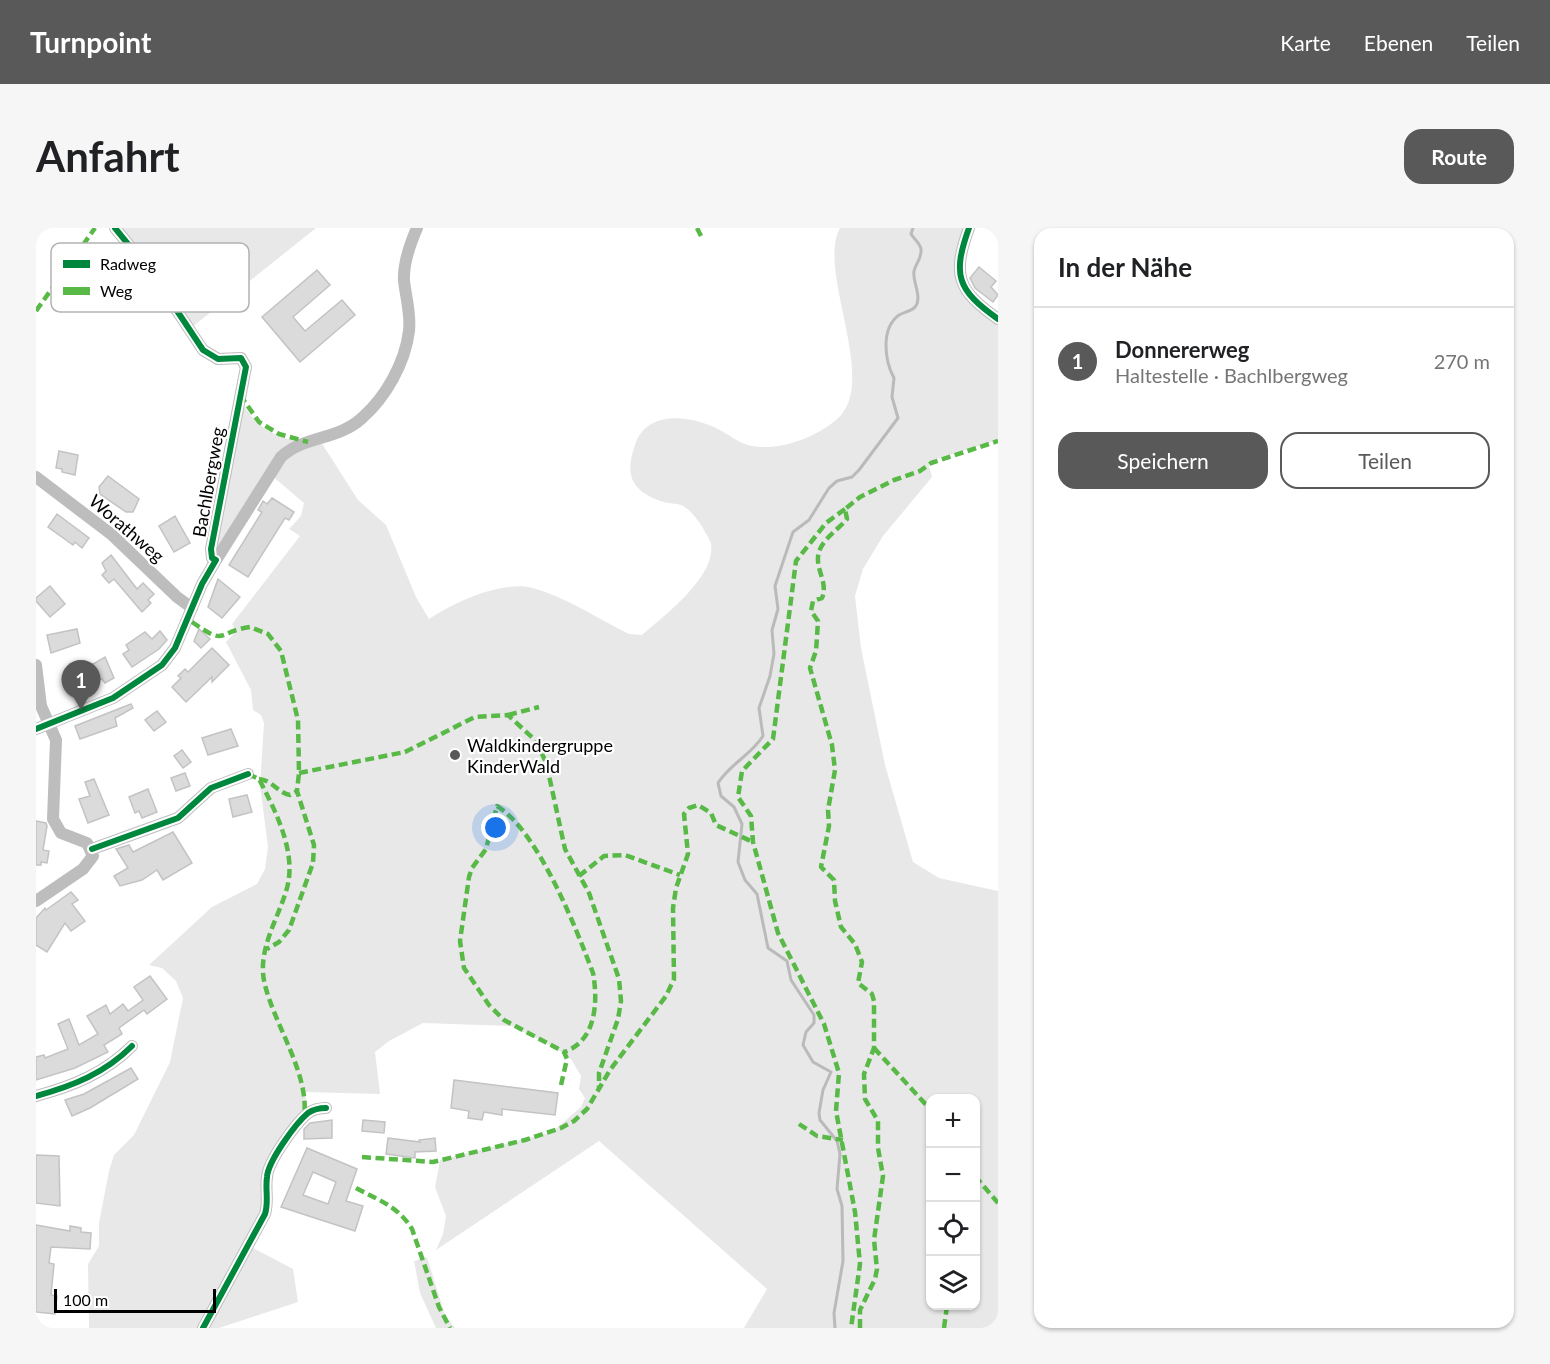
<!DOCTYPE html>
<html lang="de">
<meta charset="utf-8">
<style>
:root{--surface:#fff;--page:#f6f6f6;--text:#202124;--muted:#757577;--line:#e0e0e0;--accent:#595959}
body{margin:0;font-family:Lato,sans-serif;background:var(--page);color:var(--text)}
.controls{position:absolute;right:18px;bottom:18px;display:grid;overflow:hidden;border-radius:12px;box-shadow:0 2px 4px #0004}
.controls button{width:54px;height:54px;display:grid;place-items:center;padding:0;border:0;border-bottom:2px solid var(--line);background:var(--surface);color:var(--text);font:30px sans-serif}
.scale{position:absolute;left:18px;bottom:15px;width:162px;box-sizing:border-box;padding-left:6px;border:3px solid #000;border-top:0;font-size:16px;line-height:21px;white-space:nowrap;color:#000;-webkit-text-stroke:4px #fff;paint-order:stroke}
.you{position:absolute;left:460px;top:600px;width:21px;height:21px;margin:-15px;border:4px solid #fff;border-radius:50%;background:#1a73e8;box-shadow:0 0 0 9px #1a73e833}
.badge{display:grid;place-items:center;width:39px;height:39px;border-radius:50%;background:var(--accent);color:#fff;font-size:20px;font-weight:700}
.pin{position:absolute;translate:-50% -50px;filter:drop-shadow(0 2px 3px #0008)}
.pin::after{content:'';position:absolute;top:32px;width:21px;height:18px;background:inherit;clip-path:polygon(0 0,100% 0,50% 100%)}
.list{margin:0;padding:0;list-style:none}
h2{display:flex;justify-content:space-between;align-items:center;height:78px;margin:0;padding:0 24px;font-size:26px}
h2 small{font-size:20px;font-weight:400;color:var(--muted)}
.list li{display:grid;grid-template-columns:39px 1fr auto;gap:18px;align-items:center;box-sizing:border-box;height:108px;padding:0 24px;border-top:2px solid var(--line)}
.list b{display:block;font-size:22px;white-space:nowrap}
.list p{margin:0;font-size:20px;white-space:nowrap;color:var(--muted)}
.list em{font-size:20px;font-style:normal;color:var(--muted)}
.actions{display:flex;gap:12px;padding:18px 24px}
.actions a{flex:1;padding:14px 0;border:2px solid var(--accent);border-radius:18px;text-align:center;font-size:21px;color:var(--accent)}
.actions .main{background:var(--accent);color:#fff}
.icon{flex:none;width:33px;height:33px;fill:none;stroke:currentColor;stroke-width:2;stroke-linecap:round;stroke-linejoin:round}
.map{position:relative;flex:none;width:962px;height:1100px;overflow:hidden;border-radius:18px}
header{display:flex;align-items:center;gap:36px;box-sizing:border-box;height:84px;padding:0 30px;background:var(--accent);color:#fff}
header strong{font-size:28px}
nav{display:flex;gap:33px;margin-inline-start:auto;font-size:21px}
.intro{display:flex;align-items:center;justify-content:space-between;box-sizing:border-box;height:144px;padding:0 36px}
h1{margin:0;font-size:42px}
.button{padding:15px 27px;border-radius:18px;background:var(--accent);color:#fff;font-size:21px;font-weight:700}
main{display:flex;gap:36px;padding:0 36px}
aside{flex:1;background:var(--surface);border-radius:18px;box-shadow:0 2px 4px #0004}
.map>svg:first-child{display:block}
.green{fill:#e8e8e8;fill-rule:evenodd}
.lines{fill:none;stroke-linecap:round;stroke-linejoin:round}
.stream{stroke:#bababa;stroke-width:3}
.building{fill:#dbdbdb;stroke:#c3c3c3;stroke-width:1.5;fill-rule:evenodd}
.minor{stroke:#bdbdbd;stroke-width:12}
.quiet{stroke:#58b947;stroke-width:4.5;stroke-dasharray:9 4.5;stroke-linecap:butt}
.cycleway-casing{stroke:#fff;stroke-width:10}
.cycleway{stroke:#00873e;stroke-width:6}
.poi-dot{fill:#595959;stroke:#fff;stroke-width:2}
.labels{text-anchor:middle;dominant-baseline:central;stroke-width:4.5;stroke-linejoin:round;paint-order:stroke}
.street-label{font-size:18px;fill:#000;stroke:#fff}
.poi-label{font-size:18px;fill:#000;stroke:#fff;text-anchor:start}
.key{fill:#fff;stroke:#b2b2b2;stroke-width:1.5}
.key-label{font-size:16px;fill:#000}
</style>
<header>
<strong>Turnpoint</strong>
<nav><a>Karte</a><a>Ebenen</a><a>Teilen</a></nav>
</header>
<div class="intro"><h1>Anfahrt</h1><a class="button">Route</a></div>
<main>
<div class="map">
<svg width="962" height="1100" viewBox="0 0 962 1100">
<rect width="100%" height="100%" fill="#fff"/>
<g class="green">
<polygon points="83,0 280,0 155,100"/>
<path d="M 804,0 L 931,0 L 921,45 L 962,94 L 962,212 L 892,234 L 896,249 L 847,308 L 827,341 L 819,368 L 825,420 L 849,537 L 877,634 L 903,650 L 962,663 L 962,1100 L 708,1100 L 731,1061 L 563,913 L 400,1022 L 407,1006 L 410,988 L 399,959 L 404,932 L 516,904 L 545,879 L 549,870 L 543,861 L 545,848 L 535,831 L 521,821 L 476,798 L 387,795 L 353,813 L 339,824 L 344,866 L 269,864 L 272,889 C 237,918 226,977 215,1019 L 257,1041 L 262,1074 L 183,1100 L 53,1100 L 52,1036 L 63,1018 L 63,995 L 73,943 L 78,927 L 98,907 L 134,834 L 147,770 L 140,753 L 126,740 L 113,737 L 176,679 L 221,656 L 229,641 L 232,619 L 224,557 L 228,495 L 225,487 L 217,482 L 215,462 L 190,414 L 200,403 L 196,396 L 264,308 L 253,301 L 265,288 L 268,275 L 235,247 L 247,230 L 285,214 L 322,272 L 350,297 L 380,369 L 393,391 C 419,374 466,352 497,360 C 530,369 562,391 593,406 L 606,407 C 628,388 680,349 675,316 C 674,311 669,305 667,300 C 662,292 654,281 645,277 C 640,275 633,276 628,274 C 596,264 588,248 599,217 C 610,182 653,187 680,200 C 691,205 703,216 716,218 C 743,223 779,210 800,192 C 845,156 780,44 804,0 ZM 894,870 L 939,870 L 939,1078 L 894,1078 Z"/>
<path d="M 207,176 C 220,199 240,210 266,214 L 255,218 L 179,326 Z"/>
<polygon points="391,1029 409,1087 419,1100 400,1100 384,1065 378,1033"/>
</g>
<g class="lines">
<path class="stream" d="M 799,1100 L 798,1085 L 807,1033 L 806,978 L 801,961 L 804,926 L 801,913 L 784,892 L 783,885 L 787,862 L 795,844 L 777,834 L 767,817 L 770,804 L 778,795 L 778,787 L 755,752 L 751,733 L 732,720 L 721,666 L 709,652 L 702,634 L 706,596 L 698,579 L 685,568 L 682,555 C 694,536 715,527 727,508 L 723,480 L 734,448 L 738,426 L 736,402 L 742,381 L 739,358 L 757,304 L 773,292 L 793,260 L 801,253 L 816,249 L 823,242 L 862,190 L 856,169 L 858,150 C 849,133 844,101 863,87 C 868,84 876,83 879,79 C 887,70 876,53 878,43 C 880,35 886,30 885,21 C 884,15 878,11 875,6 L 877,0"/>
</g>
<g class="building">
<polygon points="943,39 960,53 955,59 962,67 957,74 939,60 934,50"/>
<polygon points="281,42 294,57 257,89 269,103 306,72 319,87 264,134 226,89"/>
<polygon points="23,223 42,227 39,247 26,244 26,241 20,240"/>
<polygon points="72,248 103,271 97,284 90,284 64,266 63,259"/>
<polygon points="236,270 258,284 253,292 249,290 212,349 193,337 226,284 222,282 227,273 231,276"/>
<polygon points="21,286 53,310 46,320 39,314 37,317 12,299"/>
<polygon points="139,288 154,315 138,324 123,298"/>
<polygon points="75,327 101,361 107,355 118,366 112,372 115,375 106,384 78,351 73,355 66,347 70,343 66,335"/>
<polygon points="182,351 204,369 186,390 172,379"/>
<polygon points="14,358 29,376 14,389 0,373 0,370"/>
<polygon points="41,401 44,415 15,425 11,407"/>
<polygon points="163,401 174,411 165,420 158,413"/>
<polygon points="124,403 131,412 123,421 96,439 87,426 93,422 90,417 109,404 116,411"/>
<polygon points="176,420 193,437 176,454 176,449 150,474 136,459 145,450 142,448 149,441 152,444"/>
<polygon points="69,429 78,450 69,455 66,451 47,458 42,443 58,438 57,436"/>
<polygon points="95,476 97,480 79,490 81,498 44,511 39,498"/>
<polygon points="121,483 130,494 118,503 109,492"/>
<polygon points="195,501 202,518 172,527 166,510"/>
<polygon points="146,522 155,534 147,540 138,528"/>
<polygon points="149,545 154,558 140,563 135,550"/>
<polygon points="58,551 73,587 52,595 43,571 54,568 49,554"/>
<polygon points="112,561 121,584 106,590 103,583 99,585 93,569"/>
<polygon points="211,567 216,584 197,589 193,571"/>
<polygon points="0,593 10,595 11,598 7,622 13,623 11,635 5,634 5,637 0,637"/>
<polygon points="137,604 156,635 127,652 121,642 106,652 84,658 78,648 92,640 80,621 93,617 97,624"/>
<polygon points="35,664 42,672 36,676 49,693 35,703 29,695 11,724 0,717 0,690 9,680 10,682"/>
<polygon points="114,748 131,771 111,786 108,782 83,800 86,806 68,817 72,824 39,840 0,852 0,829 8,827 9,830 32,821 22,796 33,791 43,817 62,806 51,788 70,777 74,786 87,776 92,783 107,772 98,759"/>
<polygon points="95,840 102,851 54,880 36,888 29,872 48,866"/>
<polygon points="418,852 522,865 519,887 466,881 466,887 448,884 446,892 432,890 433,883 415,880"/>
<polygon points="296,892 296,910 268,911 268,901 274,895"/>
<polygon points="327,892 349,894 348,905 326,903"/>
<polygon points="352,910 384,914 383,912 399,910 400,923 379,924 379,930 350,926"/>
<path d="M 271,920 L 321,941 L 310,973 L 327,978 L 319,1003 L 245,979 ZM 277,944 L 300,954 L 292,976 L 267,967 Z"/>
<polygon points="0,927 23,928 24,978 0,975"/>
<polygon points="0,997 34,1003 34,998 45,1000 45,1004 55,1005 54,1021 15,1019 13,1035 18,1036 15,1067 21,1068 19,1086 0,1084"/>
</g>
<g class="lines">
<g class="minor">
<path d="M 933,0 C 916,47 921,62 962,91"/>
<polyline points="0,249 75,306 141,369 156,380"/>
<path d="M 180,332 L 245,229 C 268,207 301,213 326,190 C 350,169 369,135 373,103 C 375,86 370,70 368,53 C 367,35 374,16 381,0"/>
<polyline points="0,437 5,478 20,512 17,591 25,605 51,615 57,628 47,641 0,673"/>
<polyline points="0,501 77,470 126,437 139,420 166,356 180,332 176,330 175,321 210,139 205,130 182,131 167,122 118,48 79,0"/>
<polyline points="56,621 142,590 175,560 212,546"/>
<path d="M 0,868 C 37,858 69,845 96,818"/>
<path d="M 167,1100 L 229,986 C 233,973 229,962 231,949 C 232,933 260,895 272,885 C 278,881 284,880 290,880"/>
</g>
<g class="quiet">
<polyline points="661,0 666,10"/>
<polyline points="0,83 59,0"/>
<polyline points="204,167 223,194 243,206 272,214"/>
<polyline points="809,281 790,295 760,333 737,511 706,543 702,569 715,588 717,614 742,705 788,796 803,845 800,883 819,984 824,1036 815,1100"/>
<path d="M 156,394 C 192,419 179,404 214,399 L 232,406 L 245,423 L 262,492 L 263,545 L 261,563 L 278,617 L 277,635 L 253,702 L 243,714 L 231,721"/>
<polyline points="472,487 503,479"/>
<polyline points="263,545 369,524 439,489 472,487 499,512 510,534 529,621 553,665 583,751 585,773 582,791 563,845 563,860"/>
<path d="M 212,546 L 223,551 C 239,582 261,624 251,660 C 242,692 220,723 229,757 C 239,798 274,847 268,889"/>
<path d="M 223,551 C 236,552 242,565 254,567 L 261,563"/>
<polyline points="543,648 568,628 589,627 644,647"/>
<polyline points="838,820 894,881"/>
<path d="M 525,857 L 531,831 L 528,824 L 468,792 L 453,777 L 428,740 L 424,713 L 433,649 L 436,640 L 450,621 L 461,578 C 502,603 540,700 557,745 C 562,772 561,813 528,824"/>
<polyline points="763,896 781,908 807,912"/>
<polyline points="326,929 397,934 489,912 525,900 538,893 551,881 574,842 630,768 638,751 637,680 640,660 652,626 648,586 653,580 662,577 675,585 680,597 717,614"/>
<polyline points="939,948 962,975"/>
<path d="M 320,960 C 342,972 362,978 376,1001 L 403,1079 L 414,1100"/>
<path d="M 824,1100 L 824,1082 L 839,1051 L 841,1041 L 838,1012 L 847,948 L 842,920 L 842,893 L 829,871 L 828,846 L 838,820 L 838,773 L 836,766 L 822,755 L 826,734 L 819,716 L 805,699 L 799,673 L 798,652 L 785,639 L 793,598 L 792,582 L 799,542 L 796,517 L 774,440 L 780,423 L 781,409 L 782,393 L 775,383 L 777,373 L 786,370 C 792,355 781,344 782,329 C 783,313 802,302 811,291 L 809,281 L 824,269 L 858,252 L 884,243 L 895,235 L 962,213"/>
<polyline points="908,1100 911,1078"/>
</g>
<defs>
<g id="cycleway">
<path d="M 933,0 C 916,47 921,62 962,91"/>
<polyline points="0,501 77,470 126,437 139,420 166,356 180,332 176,330 175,321 210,139 205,130 182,131 167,122 118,48 79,0"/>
<polyline points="56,621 142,590 175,560 212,546"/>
<path d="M 0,868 C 37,858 69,845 96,818"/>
<path d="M 167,1100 L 229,986 C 233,973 229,962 231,949 C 232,933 260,895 272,885 C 278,881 284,880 290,880"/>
</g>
</defs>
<use href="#cycleway" class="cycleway-casing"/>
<use href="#cycleway" class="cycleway"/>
</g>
<circle class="poi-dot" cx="419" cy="527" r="6"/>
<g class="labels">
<g class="street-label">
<text transform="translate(172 254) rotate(-80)">Bachlbergweg</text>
<text transform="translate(91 300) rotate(41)">Worathweg</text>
</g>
<g class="poi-label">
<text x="431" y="517">Waldkindergruppe<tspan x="431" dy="21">KinderWald</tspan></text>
</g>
</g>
<rect x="15" y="15" width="198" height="69" rx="9" class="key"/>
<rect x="27" y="32" width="27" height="8" fill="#00873e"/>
<rect x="27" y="59" width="27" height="8" fill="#58b947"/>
<g class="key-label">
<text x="64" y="42">Radweg</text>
<text x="64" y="69">Weg</text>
</g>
</svg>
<div class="controls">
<button>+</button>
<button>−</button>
<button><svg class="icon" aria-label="locate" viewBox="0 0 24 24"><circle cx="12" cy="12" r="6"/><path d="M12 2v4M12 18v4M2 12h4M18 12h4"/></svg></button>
<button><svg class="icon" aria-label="layers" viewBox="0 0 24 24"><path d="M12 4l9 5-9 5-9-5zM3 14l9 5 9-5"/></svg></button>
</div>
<div class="scale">100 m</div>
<div class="you"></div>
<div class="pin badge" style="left:45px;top:482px">1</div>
</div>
<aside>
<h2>In der Nähe<small></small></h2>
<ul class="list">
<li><span class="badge">1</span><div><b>Donnererweg</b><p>Haltestelle · Bachlbergweg</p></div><em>270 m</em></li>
</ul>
<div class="actions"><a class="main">Speichern</a><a>Teilen</a></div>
</aside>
</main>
